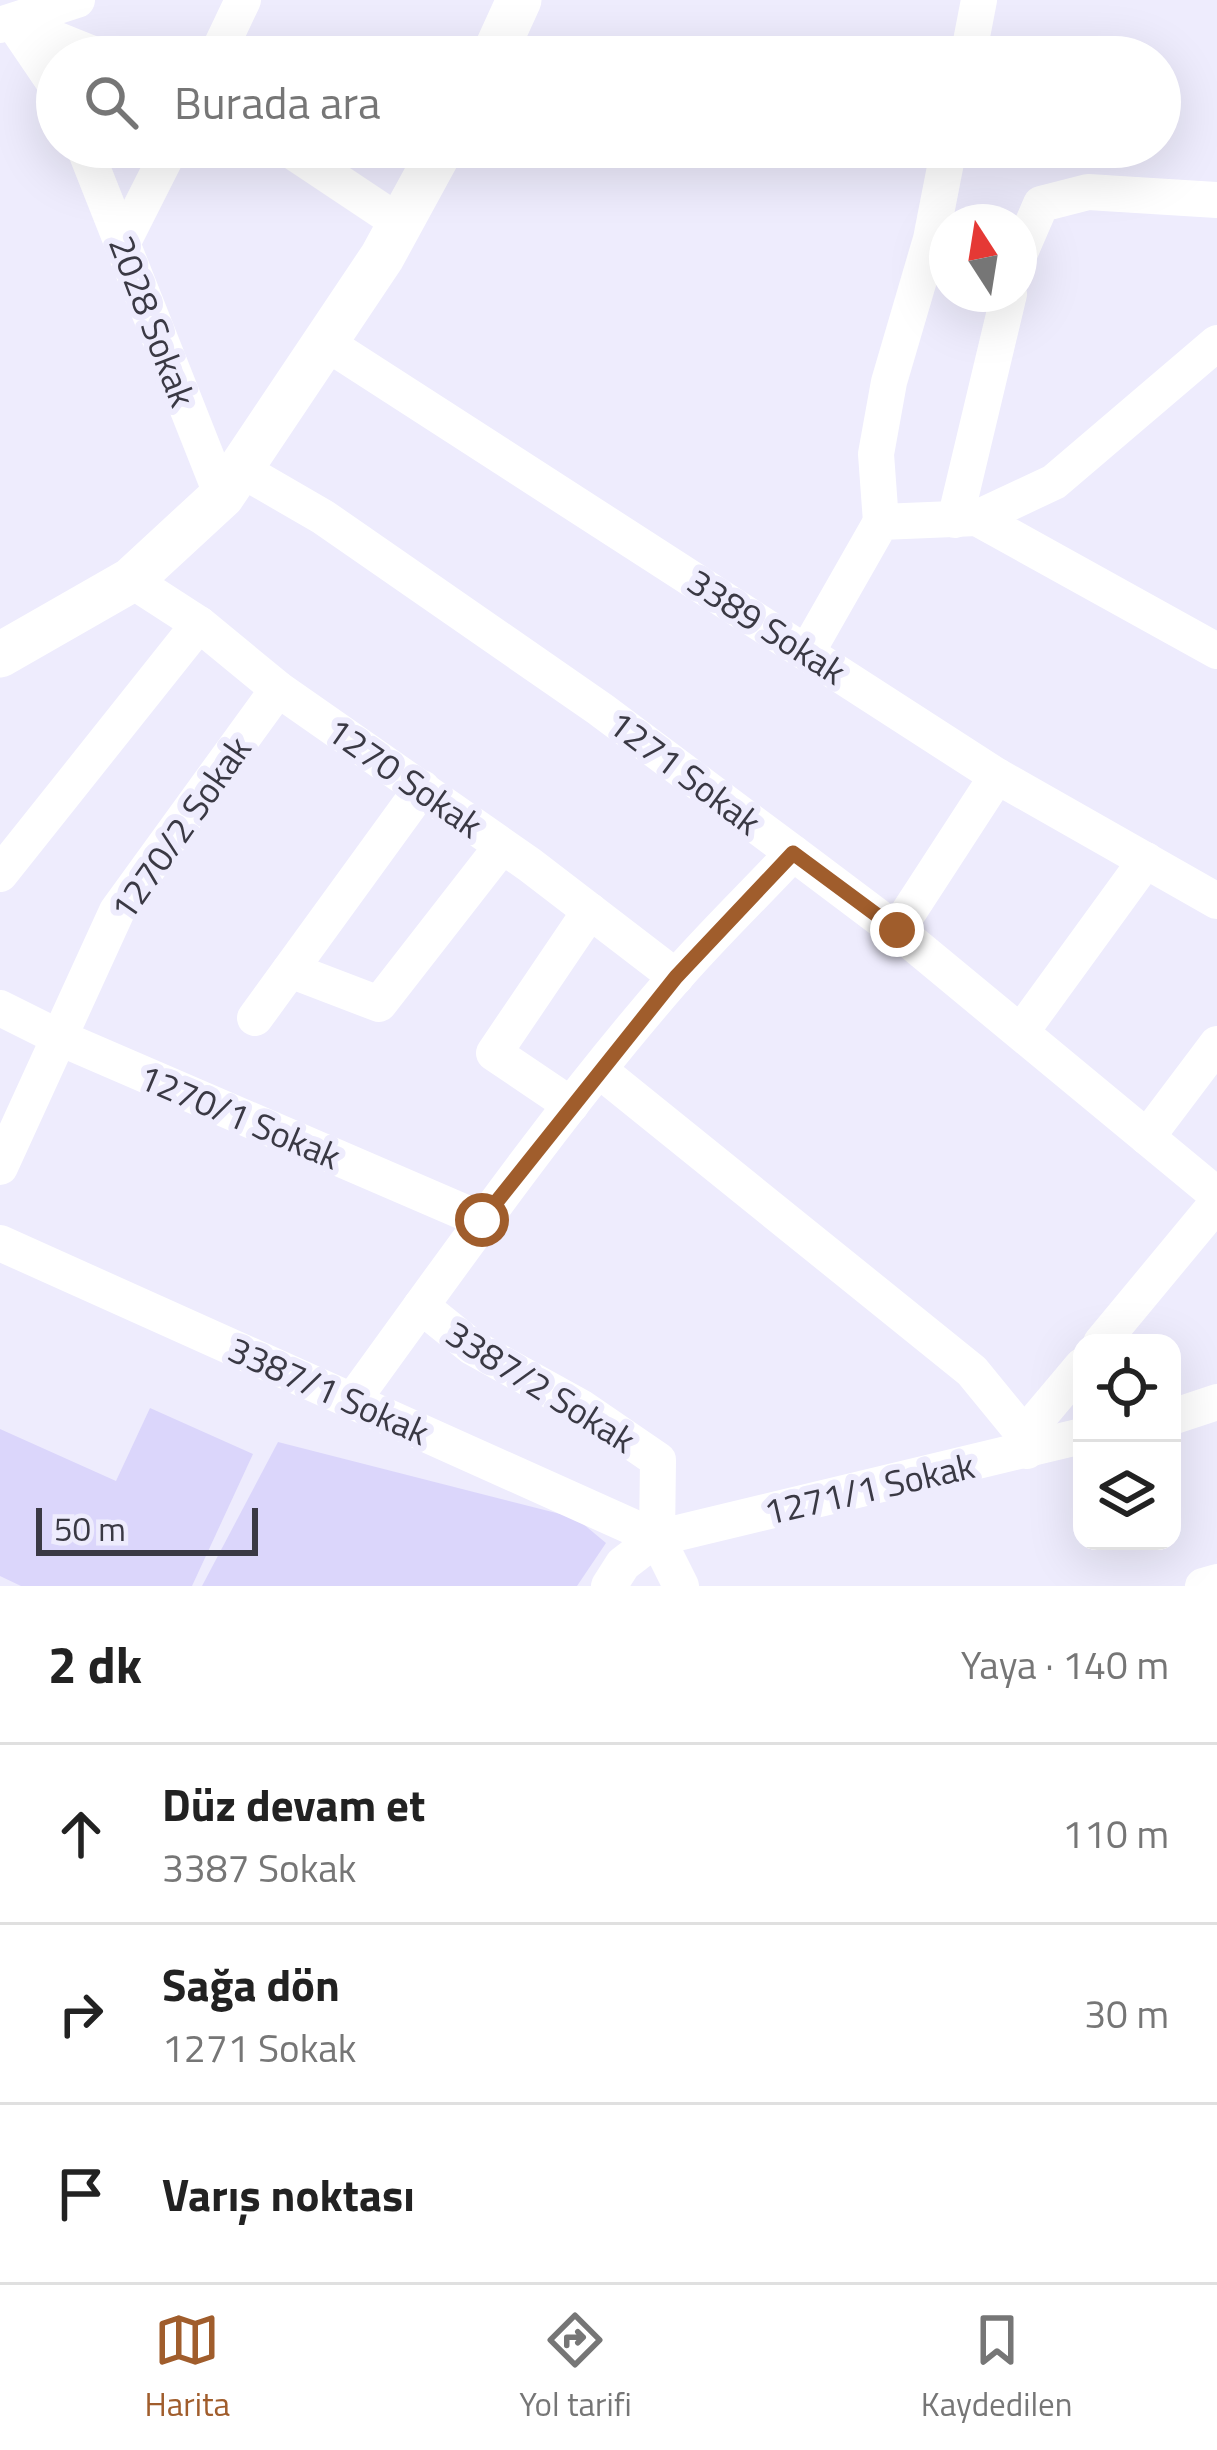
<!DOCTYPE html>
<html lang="tr">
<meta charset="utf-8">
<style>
:root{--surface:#fff;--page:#f2f2f2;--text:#222;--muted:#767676;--line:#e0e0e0;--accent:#a05d2c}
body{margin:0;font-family:"Titillium Web",sans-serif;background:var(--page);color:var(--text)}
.controls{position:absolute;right:36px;bottom:36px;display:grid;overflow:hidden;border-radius:24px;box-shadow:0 12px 48px #0002}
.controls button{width:108px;height:108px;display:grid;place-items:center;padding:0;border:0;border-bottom:3px solid var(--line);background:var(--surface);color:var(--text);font:60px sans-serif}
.compass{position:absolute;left:929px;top:204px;width:108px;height:108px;border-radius:50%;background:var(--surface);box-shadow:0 12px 48px #0002;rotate:348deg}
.scale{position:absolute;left:36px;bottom:30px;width:222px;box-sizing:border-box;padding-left:12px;border:6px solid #3a3944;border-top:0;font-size:33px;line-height:42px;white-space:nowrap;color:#3a3944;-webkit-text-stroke:9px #eeecfd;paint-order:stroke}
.stop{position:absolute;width:36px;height:36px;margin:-27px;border:9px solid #a05d2c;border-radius:50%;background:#fff}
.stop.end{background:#a05d2c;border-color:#fff;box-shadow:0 3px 12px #0008}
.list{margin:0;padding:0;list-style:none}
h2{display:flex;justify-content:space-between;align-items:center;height:156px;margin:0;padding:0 48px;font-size:51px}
h2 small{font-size:39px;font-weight:400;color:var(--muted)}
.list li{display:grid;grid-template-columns:78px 1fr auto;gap:36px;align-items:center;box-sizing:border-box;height:180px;padding:0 48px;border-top:3px solid var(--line)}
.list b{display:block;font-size:45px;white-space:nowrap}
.list p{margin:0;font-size:39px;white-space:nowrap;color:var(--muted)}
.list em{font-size:39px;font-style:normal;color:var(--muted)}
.icon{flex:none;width:66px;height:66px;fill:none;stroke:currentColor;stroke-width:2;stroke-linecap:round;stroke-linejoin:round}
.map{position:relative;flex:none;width:1217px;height:1586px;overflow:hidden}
.search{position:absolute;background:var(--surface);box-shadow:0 12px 48px #0002;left:36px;right:36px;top:36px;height:132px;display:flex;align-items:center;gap:30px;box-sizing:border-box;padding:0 42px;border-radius:66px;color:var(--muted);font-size:45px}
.sheet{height:696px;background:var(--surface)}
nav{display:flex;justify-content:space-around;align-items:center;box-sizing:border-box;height:168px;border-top:3px solid var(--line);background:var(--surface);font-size:33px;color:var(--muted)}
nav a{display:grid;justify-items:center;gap:6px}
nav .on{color:var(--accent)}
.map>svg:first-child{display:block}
.green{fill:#dbd6fb}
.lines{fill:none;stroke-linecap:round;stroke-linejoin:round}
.minor{stroke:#fff;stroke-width:36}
.major{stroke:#fff;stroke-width:45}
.route{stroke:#a05d2c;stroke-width:15}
.labels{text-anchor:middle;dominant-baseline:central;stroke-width:12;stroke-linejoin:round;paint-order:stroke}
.street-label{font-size:36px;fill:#3a3944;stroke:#eeecfd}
</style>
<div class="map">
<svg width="1217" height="1586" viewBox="0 0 1217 1586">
<rect width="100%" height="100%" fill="#eeecfd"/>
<g class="green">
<polygon points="150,1408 253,1454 192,1586 21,1586 0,1576 0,1429 116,1481"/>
<polygon points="278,1442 576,1518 606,1543 577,1586 202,1586"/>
</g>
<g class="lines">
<g class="minor">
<polyline points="13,22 100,57"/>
<polyline points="13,22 57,87"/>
<polyline points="0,25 77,0"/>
<polyline points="216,57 243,0"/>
<polyline points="968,57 979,0"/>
<polyline points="84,147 222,496"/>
<polyline points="286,147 400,223"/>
<polyline points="122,244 171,147"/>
<polyline points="1019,255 1041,204 1088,192 1217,200"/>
<polyline points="323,341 997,776 1217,901"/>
<polyline points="242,470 323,517 600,709 793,853 910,941 1217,1195"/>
<polyline points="977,518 1217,651"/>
<polyline points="955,520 1009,294"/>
<polyline points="881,522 876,454 889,382 931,239 949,147"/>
<polyline points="131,580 199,624 278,689 530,865 676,977"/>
<polyline points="807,652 881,522 977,518 1054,482 1217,343"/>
<polyline points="0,874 199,624"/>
<polyline points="897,930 997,776"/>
<polyline points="290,970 379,1004 502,846"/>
<polyline points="0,1008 60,1038 482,1220"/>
<polyline points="255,1018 422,788"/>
<polyline points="1021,1032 1146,860"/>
<polyline points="599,1070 972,1371 1031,1443 1027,1451"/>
<polyline points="571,1105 494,1053 590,911"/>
<polyline points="1147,1137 1217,1044"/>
<polyline points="0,1167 117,911 278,689"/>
<polyline points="0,1243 657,1538"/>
<polyline points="421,1306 472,1347 582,1408 658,1460 657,1538"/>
<polyline points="1101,1343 1217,1203"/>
<path d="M 353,1400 C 457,1257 558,1112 674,979 C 712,935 754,895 793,853"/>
<polyline points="1172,1417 1217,1402"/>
<polyline points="1024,1435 1082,1366"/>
<polyline points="657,1538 1082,1436"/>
<polyline points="609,1586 623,1564 657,1538 681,1586"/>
<polyline points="1203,1586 1217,1582"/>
</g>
<g class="major">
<polyline points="493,57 519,0"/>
<polyline points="0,655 131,580 222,496 382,257 442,147"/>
</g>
</g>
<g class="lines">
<polyline class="route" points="482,1220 676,977 793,853 897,930"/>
</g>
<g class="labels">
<g class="street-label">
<text transform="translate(153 321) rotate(69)">2028 Sokak</text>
<text transform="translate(767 626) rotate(33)">3389 Sokak</text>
<text transform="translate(685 772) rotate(37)">1271 Sokak</text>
<text transform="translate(405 777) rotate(35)">1270 Sokak</text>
<text transform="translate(180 828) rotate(-55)">1270/2 Sokak</text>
<text transform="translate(240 1116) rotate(23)">1270/1 Sokak</text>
<text transform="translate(541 1386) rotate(32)">3387/2 Sokak</text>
<text transform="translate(329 1390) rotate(24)">3387/1 Sokak</text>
<text transform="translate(869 1488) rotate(-13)">1271/1 Sokak</text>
</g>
</g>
</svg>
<div class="controls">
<button><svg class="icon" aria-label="locate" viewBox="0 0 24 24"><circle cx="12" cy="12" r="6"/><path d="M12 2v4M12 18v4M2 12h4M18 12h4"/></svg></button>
<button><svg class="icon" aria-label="layers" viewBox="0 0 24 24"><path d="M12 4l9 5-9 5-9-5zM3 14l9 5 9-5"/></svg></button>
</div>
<svg class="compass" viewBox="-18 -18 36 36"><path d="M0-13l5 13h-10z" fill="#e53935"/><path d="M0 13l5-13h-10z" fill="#767676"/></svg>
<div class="scale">50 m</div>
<div class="stop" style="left:482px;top:1220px"></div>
<div class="stop end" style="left:897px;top:930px"></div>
<div class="search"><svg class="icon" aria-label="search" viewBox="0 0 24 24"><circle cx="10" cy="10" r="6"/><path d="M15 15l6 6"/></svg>Burada ara</div>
</div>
<section class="sheet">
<h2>2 dk<small>Yaya · 140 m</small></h2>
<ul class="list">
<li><svg class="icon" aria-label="ahead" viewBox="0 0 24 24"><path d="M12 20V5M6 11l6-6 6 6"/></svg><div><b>Düz devam et</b><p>3387 Sokak</p></div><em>110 m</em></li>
<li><svg class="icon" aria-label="right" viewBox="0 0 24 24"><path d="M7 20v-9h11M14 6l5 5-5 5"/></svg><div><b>Sağa dön</b><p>1271 Sokak</p></div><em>30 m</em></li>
<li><svg class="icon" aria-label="arrive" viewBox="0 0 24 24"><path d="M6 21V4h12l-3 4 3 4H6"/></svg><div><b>Varış noktası</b></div></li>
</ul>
</section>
<nav>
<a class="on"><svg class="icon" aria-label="map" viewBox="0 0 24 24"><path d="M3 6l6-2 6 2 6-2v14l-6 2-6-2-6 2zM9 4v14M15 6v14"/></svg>Harita</a>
<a><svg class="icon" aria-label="directions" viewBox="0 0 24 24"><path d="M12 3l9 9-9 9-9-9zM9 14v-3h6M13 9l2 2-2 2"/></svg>Yol tarifi</a>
<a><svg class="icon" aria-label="saved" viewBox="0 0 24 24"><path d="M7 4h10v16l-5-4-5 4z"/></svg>Kaydedilen</a>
</nav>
